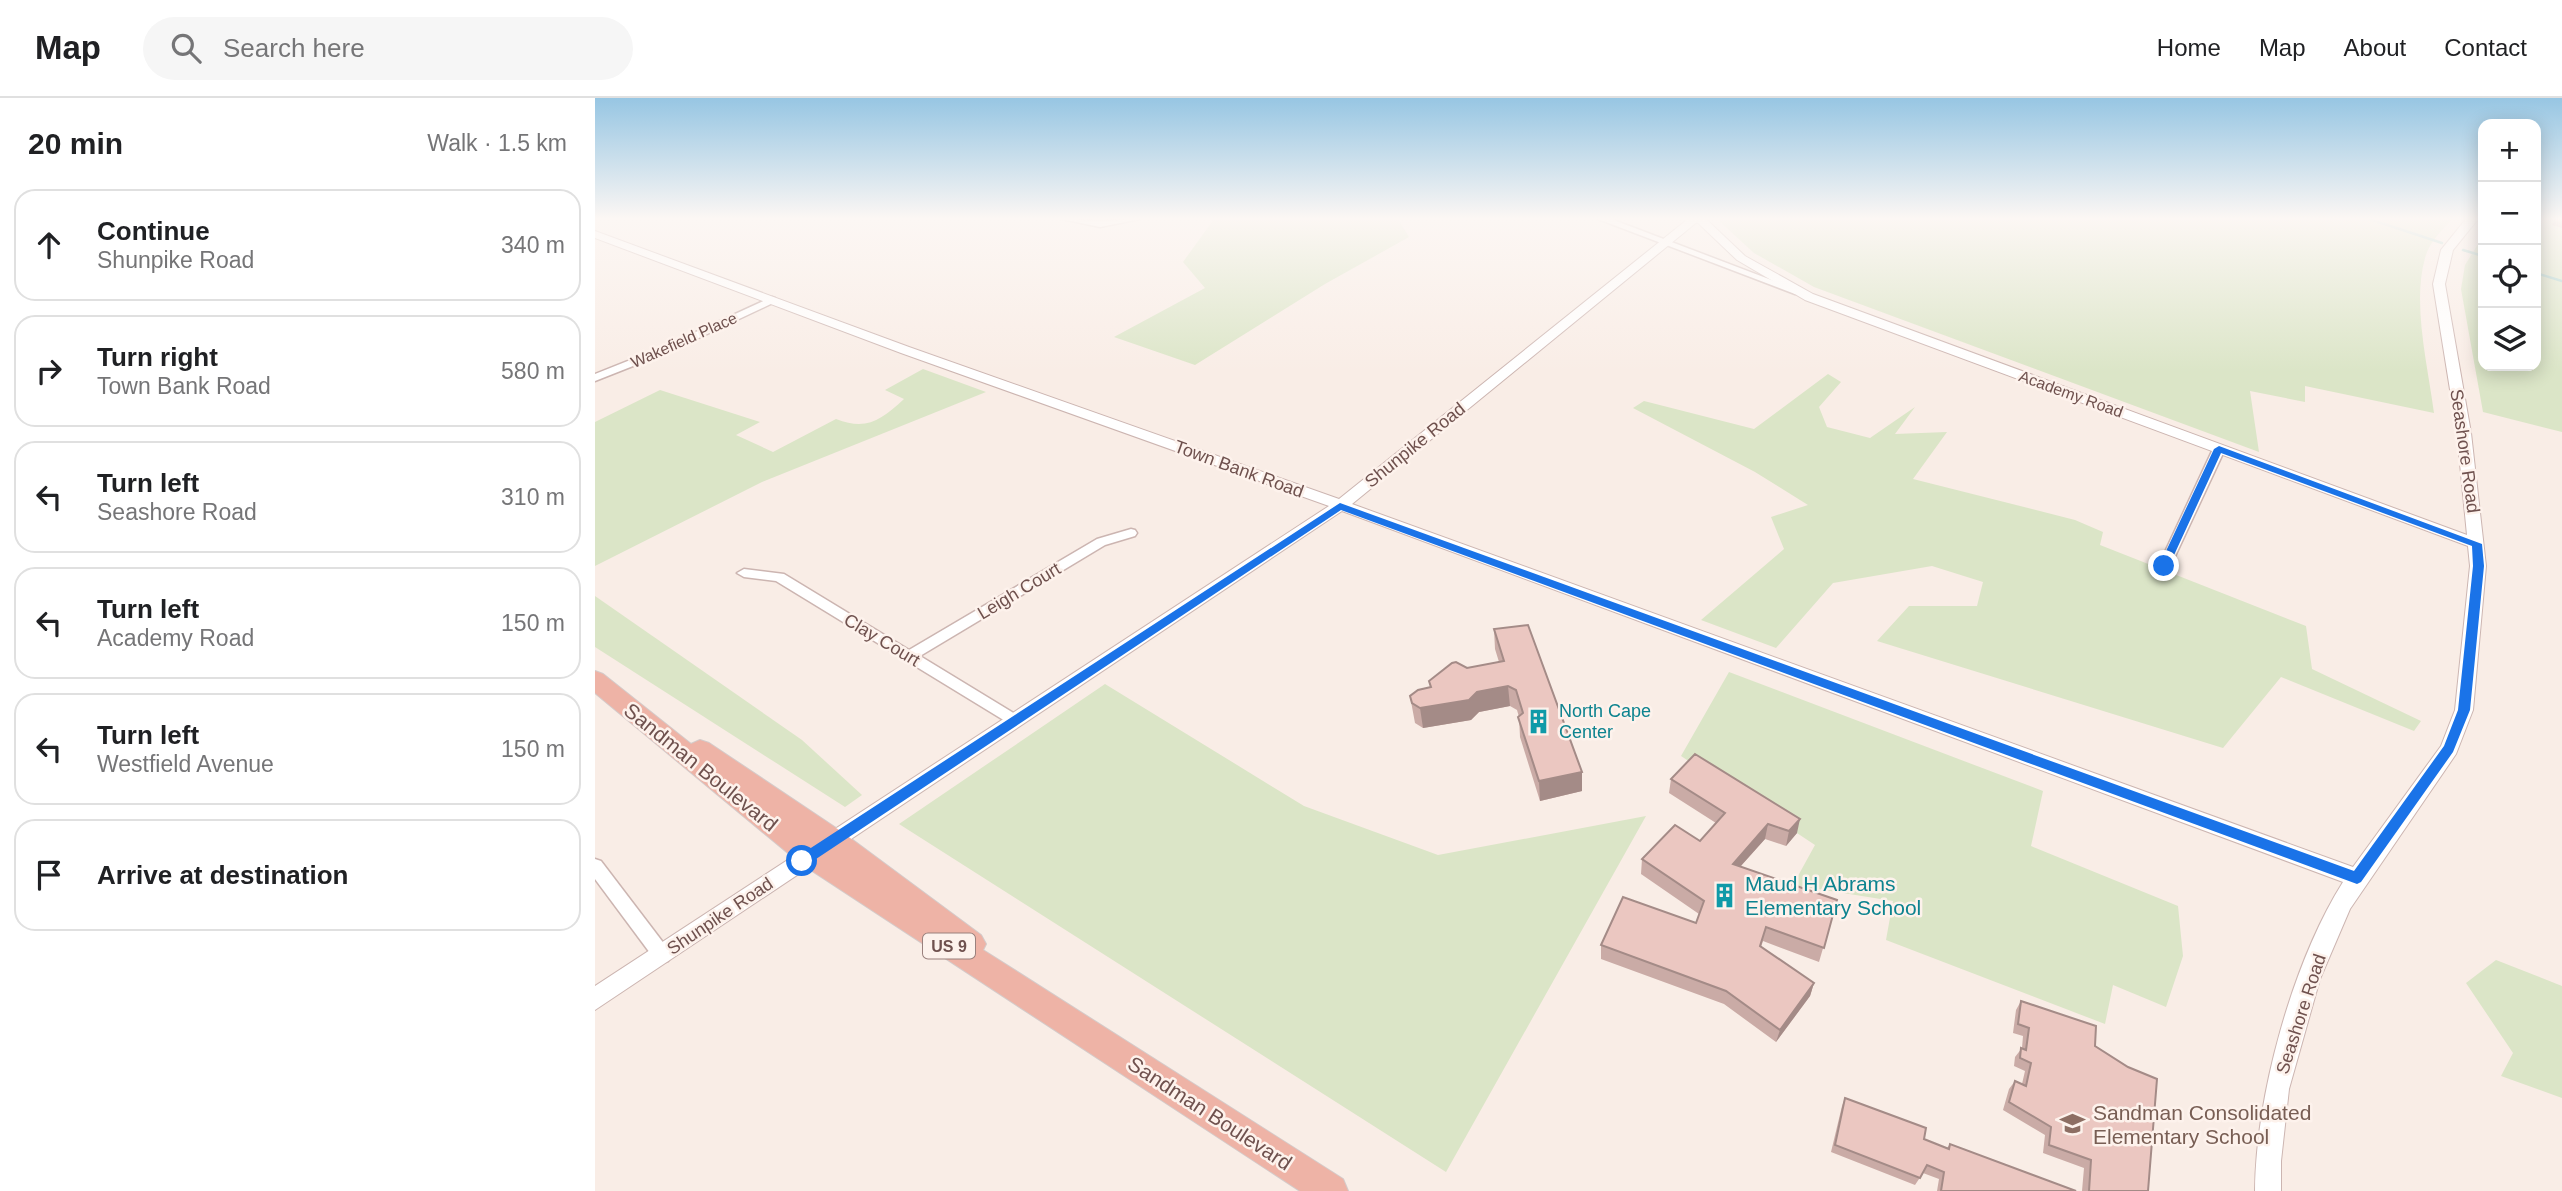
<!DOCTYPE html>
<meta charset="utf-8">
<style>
:root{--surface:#fff;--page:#f6f6f6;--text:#202124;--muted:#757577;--line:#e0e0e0}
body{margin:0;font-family:Arial,sans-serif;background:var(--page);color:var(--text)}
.controls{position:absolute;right:21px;top:21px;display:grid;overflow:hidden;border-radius:14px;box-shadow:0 4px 18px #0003}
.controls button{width:63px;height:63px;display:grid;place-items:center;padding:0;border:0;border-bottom:2px solid var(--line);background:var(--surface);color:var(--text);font:35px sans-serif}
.stop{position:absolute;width:21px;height:21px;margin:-16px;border:5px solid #1a73e8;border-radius:50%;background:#fff}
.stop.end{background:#1a73e8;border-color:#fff;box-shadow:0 2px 7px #0008}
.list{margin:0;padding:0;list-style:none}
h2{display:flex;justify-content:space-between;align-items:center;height:91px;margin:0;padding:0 28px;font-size:30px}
h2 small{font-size:23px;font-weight:400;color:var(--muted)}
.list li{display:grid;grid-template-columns:46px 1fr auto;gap:21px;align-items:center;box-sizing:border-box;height:112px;margin:0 14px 14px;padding:0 14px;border:2px solid var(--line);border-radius:21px}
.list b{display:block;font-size:26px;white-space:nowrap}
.list p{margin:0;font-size:23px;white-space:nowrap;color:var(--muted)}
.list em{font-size:23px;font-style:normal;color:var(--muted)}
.icon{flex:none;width:38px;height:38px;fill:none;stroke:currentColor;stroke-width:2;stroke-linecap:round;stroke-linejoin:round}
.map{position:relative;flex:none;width:1967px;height:1093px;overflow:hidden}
header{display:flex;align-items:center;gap:42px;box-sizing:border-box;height:98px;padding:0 35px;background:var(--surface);border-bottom:2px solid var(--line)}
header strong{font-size:33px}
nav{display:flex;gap:38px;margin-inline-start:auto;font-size:24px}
.search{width:490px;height:63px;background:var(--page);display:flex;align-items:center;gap:18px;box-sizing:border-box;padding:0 24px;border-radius:38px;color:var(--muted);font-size:26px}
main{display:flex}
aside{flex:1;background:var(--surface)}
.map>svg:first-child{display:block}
.green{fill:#dbe5c7}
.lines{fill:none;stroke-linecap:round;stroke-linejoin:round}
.stream{stroke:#a5d1cc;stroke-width:2.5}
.minor-casing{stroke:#ccb5b1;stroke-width:3}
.tertiary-casing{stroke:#ccb5b1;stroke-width:2}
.trunk-casing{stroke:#d4cbca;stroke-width:2}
.minor{fill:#fff;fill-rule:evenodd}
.tertiary{fill:#fff;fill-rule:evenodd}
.trunk{fill:#eeb3a6;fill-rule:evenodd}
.wall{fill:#caaba6}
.shaded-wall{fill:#a48b87}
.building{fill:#ebc7c1;stroke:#a48b87;stroke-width:2}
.route{fill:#1a73e8}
.labels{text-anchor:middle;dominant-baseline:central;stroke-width:5;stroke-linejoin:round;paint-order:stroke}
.far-street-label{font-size:16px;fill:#6f514e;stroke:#fdf2ec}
.shield{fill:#fdf2ec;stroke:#9a817d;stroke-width:2}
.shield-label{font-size:16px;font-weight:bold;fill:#6f514e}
.street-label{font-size:18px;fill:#6f514e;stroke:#fdf2ec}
.culture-label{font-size:18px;fill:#0d838f;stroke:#fdf2ec;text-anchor:start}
.near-street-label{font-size:21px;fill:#6f514e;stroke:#fdf2ec}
.near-culture-label{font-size:21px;fill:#0d838f;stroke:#fdf2ec;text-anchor:start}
.near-education-label{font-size:21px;fill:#785e54;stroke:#fdf2ec;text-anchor:start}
</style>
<header>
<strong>Map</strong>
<div class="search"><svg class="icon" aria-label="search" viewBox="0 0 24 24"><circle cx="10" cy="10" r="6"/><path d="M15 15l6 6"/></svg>Search here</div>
<nav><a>Home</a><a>Map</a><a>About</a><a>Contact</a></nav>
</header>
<main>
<aside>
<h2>20 min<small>Walk · 1.5 km</small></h2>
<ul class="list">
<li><svg class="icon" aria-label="ahead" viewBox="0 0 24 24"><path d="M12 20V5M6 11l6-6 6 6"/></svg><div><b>Continue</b><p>Shunpike Road</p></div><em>340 m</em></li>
<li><svg class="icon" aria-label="right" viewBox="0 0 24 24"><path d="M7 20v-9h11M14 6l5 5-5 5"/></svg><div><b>Turn right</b><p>Town Bank Road</p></div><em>580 m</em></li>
<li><svg class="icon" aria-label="left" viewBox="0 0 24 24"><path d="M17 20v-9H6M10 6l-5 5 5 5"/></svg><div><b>Turn left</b><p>Seashore Road</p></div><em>310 m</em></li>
<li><svg class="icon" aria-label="left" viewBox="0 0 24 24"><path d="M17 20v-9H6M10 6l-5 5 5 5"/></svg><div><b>Turn left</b><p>Academy Road</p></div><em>150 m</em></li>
<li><svg class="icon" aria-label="left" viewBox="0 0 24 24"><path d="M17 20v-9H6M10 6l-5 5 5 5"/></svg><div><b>Turn left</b><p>Westfield Avenue</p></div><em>150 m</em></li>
<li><svg class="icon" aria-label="arrive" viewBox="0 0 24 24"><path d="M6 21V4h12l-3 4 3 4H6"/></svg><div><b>Arrive at destination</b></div></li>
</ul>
</aside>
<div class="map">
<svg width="1967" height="1093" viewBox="0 0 1967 1093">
<rect width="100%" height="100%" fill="#f9ede6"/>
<g class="green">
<polygon points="619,121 803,121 814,139 730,186 600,267 519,239 610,190 588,164"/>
<path d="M 1122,121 L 1858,121 C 1847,131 1834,145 1830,160 C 1817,206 1833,268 1839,315 L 1710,288 L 1710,304 L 1655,293 L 1664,354 L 1219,189 L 1159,155 Z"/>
<polygon points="1941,121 1967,121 1967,334 1888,314 1866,191 1870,167 1888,138 1888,268 1941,268"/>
<path d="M 328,271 L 391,294 L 167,384 L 0,468 L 0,324 L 65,292 L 165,324 L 141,337 L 178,354 L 241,321 C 272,333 286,322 309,301 L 290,292 Z"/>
<polygon points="1233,276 1246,284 1224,309 1232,329 1275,340 1320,309 1300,336 1352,334 1318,381 1480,422 1508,434 1505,447 1711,528 1717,571 1826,623 1819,633 1686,579 1628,650 1282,543 1314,508 1382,508 1388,484 1337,468 1238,485 1181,550 1106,522 1189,451 1176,419 1213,407 1160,374 1038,310 1049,303 1159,331"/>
<polygon points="0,498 207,642 267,697 250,709 0,549"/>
<polygon points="1134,574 1448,693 1436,748 1583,808 1588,858 1571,909 1518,887 1510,926 1291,842 1298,803 1198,787 1220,747 1086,658"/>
<polygon points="510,586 709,708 843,757 1051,718 851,1074 304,726"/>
<polygon points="1901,862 1967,888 1967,1000 1906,978 1918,955 1871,885"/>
</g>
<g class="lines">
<g class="stream">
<polyline points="1774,121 1847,145"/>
<polyline points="1868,152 1888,158"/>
<polyline points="1941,175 1967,183"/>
</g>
<defs>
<g id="minor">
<polygon points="467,121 505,123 545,121 505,129"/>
<polygon points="1003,121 1016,121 1208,194 1200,196"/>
<polygon points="177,199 180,200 180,204 76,253 0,283 0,276 68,249"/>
<polygon points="1624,348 1630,351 1575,469 1574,472 1564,472 1563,469 1618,351"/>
<polygon points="536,431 540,432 542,435 540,438 510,447 325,558 425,619 427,623 425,627 420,629 181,483 149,479 142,475 149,471 189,476 314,552 502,441"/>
<polygon points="0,761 6,763 73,851 76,857 73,863 67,865 61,863 0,781"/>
</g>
<path id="tertiary" d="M 1093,121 L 1111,121 L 1150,158 L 1218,196 L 1872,437 L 1862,335 L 1838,186 L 1846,152 L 1871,121 L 1883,121 L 1858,152 L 1850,186 L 1876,335 L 1891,468 L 1878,612 L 1861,656 L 1755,811 L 1725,881 L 1694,991 L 1686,1063 L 1686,1093 L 1660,1093 C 1661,998 1697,865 1748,784 L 747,413 L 0,912 L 0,888 L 734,408 L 306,255 L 0,140 L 0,133 L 314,249 L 744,401 ZM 1102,124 L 1142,162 L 1210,202 L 1873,448 L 1875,468 L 1860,612 L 1846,648 L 1758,769 L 757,406 Z"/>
<polygon id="trunk" points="0,573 8,576 96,646 105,642 114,645 247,734 386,837 391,846 388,852 748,1081 753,1093 705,1093 205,765 0,595"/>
</defs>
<use href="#minor" class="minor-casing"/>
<use href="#tertiary" class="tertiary-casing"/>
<use href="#trunk" class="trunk-casing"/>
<use href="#minor" class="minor"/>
<use href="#tertiary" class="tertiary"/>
<use href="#trunk" class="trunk"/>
</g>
<g class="wall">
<polygon points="1960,121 1967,121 1967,130 1957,127"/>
<polygon points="899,531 987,674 987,693 945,703 925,639 924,619 922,612 915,608 884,614 876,622 828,630 820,625 815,598 835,589 834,583 872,570 904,564 900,551"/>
<polygon points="1076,681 1202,735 1191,748 1170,741 1145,769 1242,802 1224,864 1168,843 1166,849 1219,885 1215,898 1181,944 1129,906 1006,861 1006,847 1101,825 1104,816 1046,776 1047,761 1105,743 1121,725 1074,695"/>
<polygon points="1426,903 1500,948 1553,1093 1487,1093 1489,1070 1448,1055 1450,1037 1408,1012 1414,991 1420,983 1427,986 1430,973 1419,968 1420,959 1427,950 1428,938 1418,935 1421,912"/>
<polygon points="1250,1000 1329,1041 1352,1050 1355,1046 1481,1093 1342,1093 1344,1081 1328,1075 1320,1087 1236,1054 1247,1008"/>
</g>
<g class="shaded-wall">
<polygon points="913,588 915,608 884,614 876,622 828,630 825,610 882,594"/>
<polygon points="987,674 987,693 945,703 944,683"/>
<polygon points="1205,721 1202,735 1191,748 1194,733"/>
<polygon points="1173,726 1170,741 1135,780 1138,766"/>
<polygon points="1219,885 1215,898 1181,944 1185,932"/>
</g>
<g class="building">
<polygon points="933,527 987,674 944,683 923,619 928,615 921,592 913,588 882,594 874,602 825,610 817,605 815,598 823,592 836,589 834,583 857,565 861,564 872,570 909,563 899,531"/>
<polygon points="1100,656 1205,721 1194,733 1173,726 1138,766 1242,802 1229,850 1171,829 1165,848 1219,885 1185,932 1131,893 1006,847 1028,799 1101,825 1109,803 1047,761 1080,727 1105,743 1130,715 1076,681"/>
<polygon points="1426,903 1501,928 1500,948 1533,969 1562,981 1553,1093 1494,1093 1496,1062 1454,1047 1456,1029 1414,1004 1420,983 1431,988 1436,965 1425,960 1426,950 1431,952 1434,930 1423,926"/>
<polygon points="1250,1000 1331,1030 1329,1041 1354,1051 1355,1046 1481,1093 1346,1093 1349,1074 1332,1067 1325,1080 1240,1047"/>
</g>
<linearGradient id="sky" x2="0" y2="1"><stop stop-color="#97c6e3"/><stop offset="0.44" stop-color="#fcf7f4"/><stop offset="1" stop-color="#fcf7f4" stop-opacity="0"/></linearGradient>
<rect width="1967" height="274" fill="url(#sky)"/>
<polygon class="route" points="1624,348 1887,446 1889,468 1875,612 1858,654 1766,784 1762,786 746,412 212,767 202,767 200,763 202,759 745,405 1759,773 1849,648 1863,612 1878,468 1877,448 1626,355 1574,468 1565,471 1564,468 1619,351"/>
<defs>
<symbol id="building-bare" viewBox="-9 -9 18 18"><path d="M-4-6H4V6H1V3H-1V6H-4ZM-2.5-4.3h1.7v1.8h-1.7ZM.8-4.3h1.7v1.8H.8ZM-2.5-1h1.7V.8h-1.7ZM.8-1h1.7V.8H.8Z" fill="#0f9aa8" stroke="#fdf2ec" stroke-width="2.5" paint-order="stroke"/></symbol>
<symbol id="school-bare" viewBox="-9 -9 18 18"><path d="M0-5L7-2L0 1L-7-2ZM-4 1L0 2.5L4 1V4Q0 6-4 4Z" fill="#8d6e63" stroke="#fdf2ec" stroke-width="2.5" paint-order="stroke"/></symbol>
</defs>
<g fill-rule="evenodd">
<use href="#building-bare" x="926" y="606" width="35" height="35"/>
<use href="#building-bare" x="1112" y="780" width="35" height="35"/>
<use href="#school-bare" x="1460" y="1008" width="35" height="35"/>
</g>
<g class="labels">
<g class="far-street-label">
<text transform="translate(89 242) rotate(-24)">Wakefield Place</text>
<text transform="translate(1476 296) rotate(20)">Academy Road</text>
</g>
<rect class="shield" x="328" y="835.5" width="52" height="25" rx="5"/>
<g class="shield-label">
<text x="354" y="848">US 9</text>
</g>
<g class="street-label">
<text transform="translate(820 347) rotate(-39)">Shunpike Road</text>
<text transform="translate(1870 353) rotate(82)">Seashore Road</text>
<text transform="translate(644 371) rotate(20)">Town Bank Road</text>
<text transform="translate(424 493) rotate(-31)">Leigh Court</text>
<text transform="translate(287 542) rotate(31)">Clay Court</text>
<text transform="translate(125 818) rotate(-34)">Shunpike Road</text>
<text transform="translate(1706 916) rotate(-72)">Seashore Road</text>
</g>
<g class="culture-label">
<text x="964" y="613">North Cape<tspan x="964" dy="21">Center</tspan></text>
</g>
<g class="near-street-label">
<text transform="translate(106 669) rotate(39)">Sandman Boulevard</text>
<text transform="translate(615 1015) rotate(33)">Sandman Boulevard</text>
</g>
<g class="near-culture-label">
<text x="1150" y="785">Maud H Abrams<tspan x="1150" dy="24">Elementary School</tspan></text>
</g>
<g class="near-education-label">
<text x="1498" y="1014">Sandman Consolidated<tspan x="1498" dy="24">Elementary School</tspan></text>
</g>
</g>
</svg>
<div class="controls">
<button>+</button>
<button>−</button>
<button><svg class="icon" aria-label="locate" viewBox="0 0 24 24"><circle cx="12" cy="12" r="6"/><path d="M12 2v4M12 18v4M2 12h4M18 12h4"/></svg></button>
<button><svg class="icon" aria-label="layers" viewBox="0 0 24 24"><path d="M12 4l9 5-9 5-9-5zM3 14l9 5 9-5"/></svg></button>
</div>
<div class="stop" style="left:207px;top:763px"></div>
<div class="stop end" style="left:1569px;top:468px"></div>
</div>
</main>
